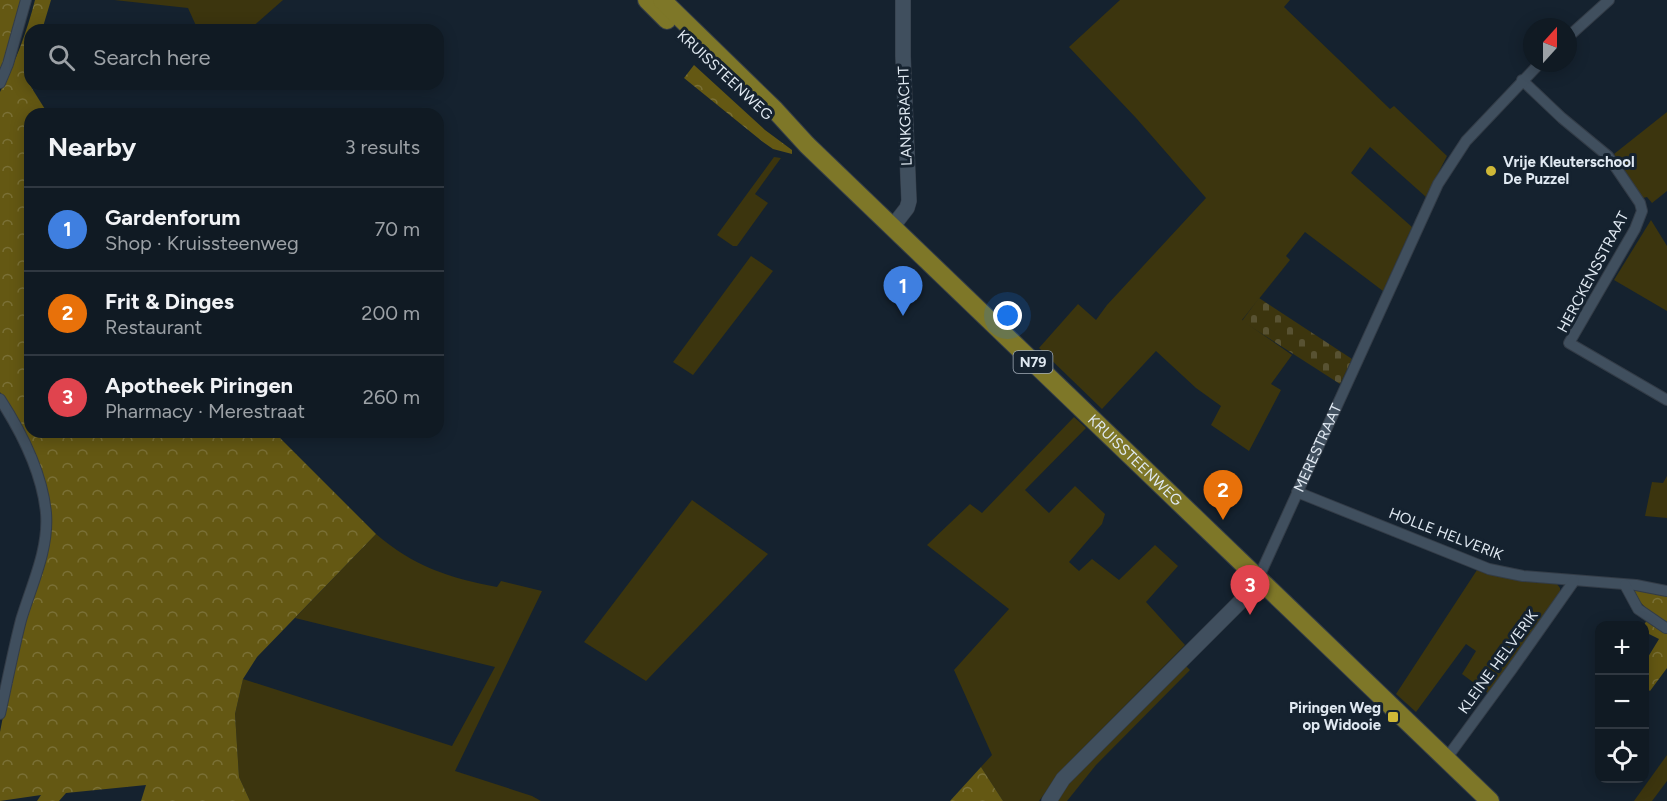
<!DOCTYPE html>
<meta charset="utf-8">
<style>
:root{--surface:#101a23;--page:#19232b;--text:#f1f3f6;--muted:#9ca1a6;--line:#303841;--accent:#cfb837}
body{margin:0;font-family:Figtree,sans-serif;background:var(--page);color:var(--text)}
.controls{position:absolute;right:18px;bottom:18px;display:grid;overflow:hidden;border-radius:12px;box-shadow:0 3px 15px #0003}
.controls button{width:54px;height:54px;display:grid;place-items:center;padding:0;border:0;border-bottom:2px solid var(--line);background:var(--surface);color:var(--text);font:30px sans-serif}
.compass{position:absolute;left:1523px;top:18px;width:54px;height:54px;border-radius:50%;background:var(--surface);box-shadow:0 3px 15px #0003;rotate:21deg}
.you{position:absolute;left:1008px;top:316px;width:21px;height:21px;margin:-15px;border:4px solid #fff;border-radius:50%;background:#1a73e8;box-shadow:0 0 0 9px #1a73e833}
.badge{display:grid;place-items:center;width:39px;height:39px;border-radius:50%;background:var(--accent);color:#fff;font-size:20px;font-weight:700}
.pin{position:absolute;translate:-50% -50px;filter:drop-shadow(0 2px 3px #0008)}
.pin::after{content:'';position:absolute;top:32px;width:21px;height:18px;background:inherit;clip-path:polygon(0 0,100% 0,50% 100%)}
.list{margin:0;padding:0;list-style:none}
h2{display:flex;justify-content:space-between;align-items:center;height:78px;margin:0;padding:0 24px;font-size:26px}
h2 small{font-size:20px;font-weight:400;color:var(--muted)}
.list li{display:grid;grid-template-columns:39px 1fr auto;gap:18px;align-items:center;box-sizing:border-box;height:84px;padding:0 24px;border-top:2px solid var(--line)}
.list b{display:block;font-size:22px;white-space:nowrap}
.list p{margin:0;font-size:20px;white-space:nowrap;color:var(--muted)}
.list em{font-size:20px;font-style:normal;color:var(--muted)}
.icon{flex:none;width:33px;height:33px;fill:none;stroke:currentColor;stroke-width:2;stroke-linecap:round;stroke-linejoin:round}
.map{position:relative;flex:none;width:1667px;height:801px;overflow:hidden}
.search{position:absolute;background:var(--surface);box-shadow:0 3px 15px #0003;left:24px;top:24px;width:420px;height:66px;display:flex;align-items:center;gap:15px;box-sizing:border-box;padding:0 21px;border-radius:18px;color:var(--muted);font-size:22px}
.panel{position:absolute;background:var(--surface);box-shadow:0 3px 15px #0003;left:24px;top:108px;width:420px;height:330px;border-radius:18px}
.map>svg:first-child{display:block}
.green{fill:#3c350e}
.forest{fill:url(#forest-crowns)}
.cemetery{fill:url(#cemetery-stones)}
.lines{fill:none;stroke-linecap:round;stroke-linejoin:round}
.street-casing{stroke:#333c47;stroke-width:12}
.secondary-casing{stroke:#333c47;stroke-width:16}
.primary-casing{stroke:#333c47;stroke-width:20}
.street{stroke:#404f5e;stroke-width:10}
.secondary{stroke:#404f5e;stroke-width:15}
.primary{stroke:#7e7728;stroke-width:18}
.poi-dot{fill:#cfb837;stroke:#15222f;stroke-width:2}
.labels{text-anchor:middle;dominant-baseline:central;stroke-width:6;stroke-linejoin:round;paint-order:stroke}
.shield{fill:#15222f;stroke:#a3adb8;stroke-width:1.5}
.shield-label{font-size:14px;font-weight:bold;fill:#e0e9f2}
.street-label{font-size:15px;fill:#e0e9f2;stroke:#15222f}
.poi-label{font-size:15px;font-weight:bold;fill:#e0e9f2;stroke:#15222f;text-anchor:start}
</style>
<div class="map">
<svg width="1667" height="801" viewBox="0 0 1667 801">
<defs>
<pattern id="forest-crowns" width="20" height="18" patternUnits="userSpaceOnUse" patternTransform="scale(1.5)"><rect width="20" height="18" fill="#645813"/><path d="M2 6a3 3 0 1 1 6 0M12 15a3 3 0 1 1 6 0" fill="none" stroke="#7a7036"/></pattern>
<pattern id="cemetery-stones" width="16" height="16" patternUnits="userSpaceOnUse" patternTransform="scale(1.5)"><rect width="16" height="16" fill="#3c350e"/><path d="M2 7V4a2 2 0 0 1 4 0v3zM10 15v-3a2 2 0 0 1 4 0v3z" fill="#585232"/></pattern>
</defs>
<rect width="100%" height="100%" fill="#15222f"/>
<g class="green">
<polygon points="114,0 283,0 249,30 198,30 188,8"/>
<polygon points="1120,0 1290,0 1284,7 1390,109 1394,106 1447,156 1426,197 1370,147 1351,173 1412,227 1383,291 1305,232 1286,256 1290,260 1242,320 1292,355 1271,384 1281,390 1249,451 1211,425 1221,406 1196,388 1156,351 1102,409 1039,348 1078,304 1096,320 1107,305 1206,198 1137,119 1069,47"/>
<polygon points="1667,112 1667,191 1652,203 1647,197 1643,198 1614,154"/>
<polygon points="774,157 781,158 755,194 768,203 737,246 733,246 717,235"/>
<polygon points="1651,220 1667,246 1667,311 1614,280"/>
<polygon points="751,256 773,271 693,375 673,362"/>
<polygon points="1074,417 1086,428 1025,490 1049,513 1075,486 1105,514 1102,524 1069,562 1079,571 1092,559 1119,580 1155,545 1178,566 1146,602 1185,645 1066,765 1039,801 1003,801 981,767 992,755 954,670 1009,609 927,545 970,504 982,513"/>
<polygon points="1667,476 1667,518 1645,516 1652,482 1663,483"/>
<polygon points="692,500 768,554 646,681 584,642"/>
<path d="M 376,534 C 413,566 449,578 497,587 L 501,581 L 542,591 L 455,771 L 532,796 L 541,801 L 250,801 L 239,777 L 235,714 L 243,679 L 452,746 L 495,667 L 295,618 Z"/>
<polygon points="1477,570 1508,578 1557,584 1560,588 1560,594 1489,694 1462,674 1476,651 1466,644 1416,712 1396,694"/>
<polygon points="1184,664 1190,670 1096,765 1067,801 1054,801 1074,772"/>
<polygon points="1667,755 1667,781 1652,801 1634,801"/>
</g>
<g class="forest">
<polygon points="0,0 22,0 5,61 0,72"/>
<path d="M 35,0 L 51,0 L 42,30 L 30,30 L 30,73 L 28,82 L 48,114 L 30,114 L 30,432 L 274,432 L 376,534 L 257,657 L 243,679 L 235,714 L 239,777 L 250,801 L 141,801 L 146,785 L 66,793 L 59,801 L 37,801 L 41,795 L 0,801 L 0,732 L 9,686 L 50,528 L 20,426 L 0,392 L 0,92 C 15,63 27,32 35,0 Z"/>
<polygon points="694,65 765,130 792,150 792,154 773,149 763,142 684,78"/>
<polygon points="1634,588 1667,594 1667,668 1650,691 1645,687 1645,662 1659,639 1645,632 1644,625 1651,613 1637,599"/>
<polygon points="981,767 1003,801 950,801"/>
</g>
<polygon class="cemetery" points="1259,298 1352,359 1340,384 1242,321"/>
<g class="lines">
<defs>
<g id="street">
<polyline points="1568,37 1609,0"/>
<polyline points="1522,80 1562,118 1608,156 1640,203 1642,211 1635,229 1569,343 1667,400"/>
<polyline points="0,83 8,64 26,0"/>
<path d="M 0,399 C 22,433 42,472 46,513 C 49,550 31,586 21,620 C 13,651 7,683 0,714"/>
<polyline points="1297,492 1489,569 1523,576 1636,585 1667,591"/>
<path id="s1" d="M 1258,579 L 1438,184 L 1466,141 L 1540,63"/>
<polyline points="1625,585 1638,609 1666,628"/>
<polyline points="1446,759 1512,669 1574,581"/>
</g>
<g id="secondary">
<polyline points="893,226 907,208 909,201 903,56 903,0"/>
<polyline points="1049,801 1063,779 1254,588 1258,579"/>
</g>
<g id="primary">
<polyline points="647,0 667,20"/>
<path id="s2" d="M 662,0 L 775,110 L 807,145 L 1490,801"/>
</g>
</defs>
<use href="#street" class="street-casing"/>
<use href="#secondary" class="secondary-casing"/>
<use href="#primary" class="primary-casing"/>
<use href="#street" class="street"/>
<use href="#secondary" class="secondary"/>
<use href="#primary" class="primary"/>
</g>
<g class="poi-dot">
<circle cx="1491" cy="171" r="6"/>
<rect x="1387" y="711" width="12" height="12" rx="3"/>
</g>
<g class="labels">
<rect class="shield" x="1013.5" y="351" width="39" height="22" rx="4.5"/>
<g class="shield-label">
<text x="1033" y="362">N79</text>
</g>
<g class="street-label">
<text transform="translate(725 75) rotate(43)">KRUISSTEENWEG</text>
<text transform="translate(905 116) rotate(-92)">LANKGRACHT</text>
<text transform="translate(1593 272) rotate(-62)">HERCKENSSTRAAT</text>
<text stroke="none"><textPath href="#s1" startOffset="144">MERESTRAAT</textPath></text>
<text stroke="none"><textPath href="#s2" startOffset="660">KRUISSTEENWEG</textPath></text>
<text transform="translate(1446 534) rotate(21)">HOLLE HELVERIK</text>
<text transform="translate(1498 662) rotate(-54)">KLEINE HELVERIK</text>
</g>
<g class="poi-label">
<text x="1503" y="162">Vrije Kleuterschool<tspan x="1503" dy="17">De Puzzel</tspan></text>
<text x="1381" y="708" text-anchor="end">Piringen Weg<tspan x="1381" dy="17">op Widooie</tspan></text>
</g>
</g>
</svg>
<div class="controls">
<button>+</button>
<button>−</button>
<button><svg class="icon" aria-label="locate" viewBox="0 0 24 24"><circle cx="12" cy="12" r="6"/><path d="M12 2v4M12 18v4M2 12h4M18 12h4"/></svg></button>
</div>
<svg class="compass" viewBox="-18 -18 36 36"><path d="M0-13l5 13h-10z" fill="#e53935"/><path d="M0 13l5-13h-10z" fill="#9ca1a6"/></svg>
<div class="you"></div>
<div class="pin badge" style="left:903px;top:316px;background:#3f7fe0">1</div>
<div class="pin badge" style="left:1223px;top:520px;background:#e8710a">2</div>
<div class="pin badge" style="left:1250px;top:615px;background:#e0444e">3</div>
<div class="search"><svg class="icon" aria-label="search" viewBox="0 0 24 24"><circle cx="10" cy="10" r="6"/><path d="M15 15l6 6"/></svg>Search here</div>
<section class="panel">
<h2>Nearby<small>3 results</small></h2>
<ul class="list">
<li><span class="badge" style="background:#3f7fe0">1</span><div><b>Gardenforum</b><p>Shop · Kruissteenweg</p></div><em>70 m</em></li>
<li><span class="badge" style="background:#e8710a">2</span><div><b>Frit &amp; Dinges</b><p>Restaurant</p></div><em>200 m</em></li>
<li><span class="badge" style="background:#e0444e">3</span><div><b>Apotheek Piringen</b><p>Pharmacy · Merestraat</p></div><em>260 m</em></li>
</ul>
</section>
</div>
